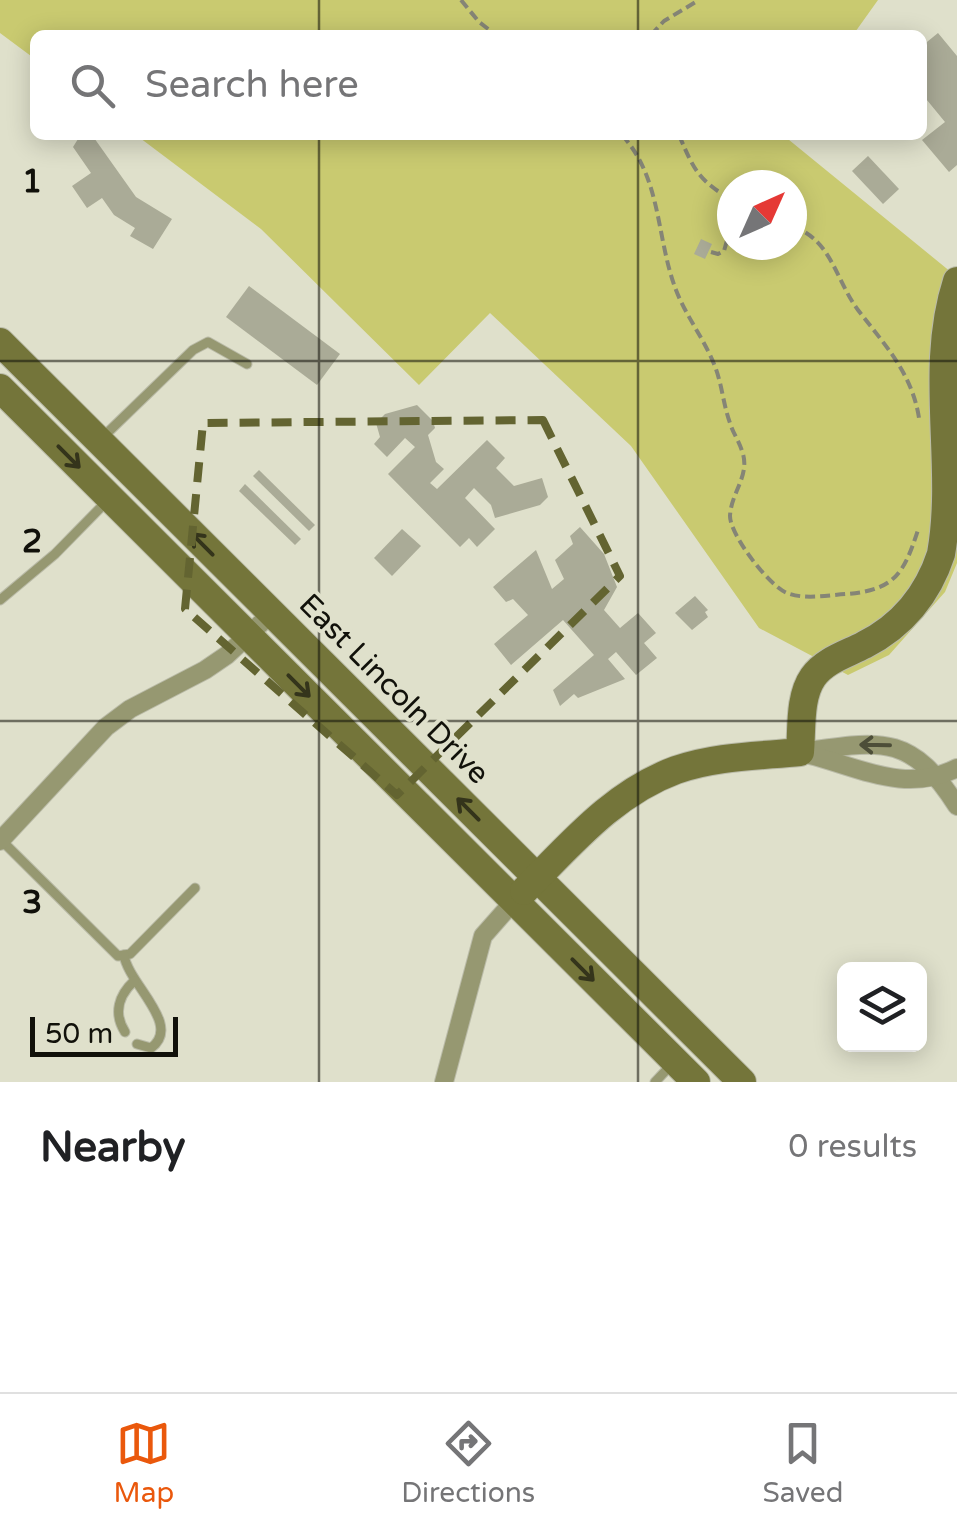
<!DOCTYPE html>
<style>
:root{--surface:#fff;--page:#f6f6f6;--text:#202124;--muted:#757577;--line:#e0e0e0;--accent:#ea580c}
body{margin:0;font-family:"Varela Round",sans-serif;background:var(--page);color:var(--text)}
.controls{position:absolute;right:30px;bottom:30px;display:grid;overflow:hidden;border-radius:15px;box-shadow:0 5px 25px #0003}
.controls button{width:90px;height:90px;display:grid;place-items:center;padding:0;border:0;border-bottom:2px solid var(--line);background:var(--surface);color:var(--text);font:50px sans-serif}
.compass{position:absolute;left:717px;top:170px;width:90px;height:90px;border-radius:50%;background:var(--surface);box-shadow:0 5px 25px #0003;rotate:45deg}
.scale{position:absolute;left:30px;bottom:25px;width:148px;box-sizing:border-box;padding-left:10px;border:5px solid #11110a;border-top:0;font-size:28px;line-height:35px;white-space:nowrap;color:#11110a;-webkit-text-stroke:8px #dfe0cb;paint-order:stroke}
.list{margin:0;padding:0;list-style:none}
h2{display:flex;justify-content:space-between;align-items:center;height:130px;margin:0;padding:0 40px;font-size:42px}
h2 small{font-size:32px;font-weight:400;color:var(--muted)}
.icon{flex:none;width:55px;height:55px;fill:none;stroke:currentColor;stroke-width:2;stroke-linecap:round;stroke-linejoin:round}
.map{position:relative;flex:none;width:957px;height:1082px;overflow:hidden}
.search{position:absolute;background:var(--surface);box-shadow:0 5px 25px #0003;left:30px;right:30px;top:30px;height:110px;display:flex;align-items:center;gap:25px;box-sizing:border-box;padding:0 35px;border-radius:15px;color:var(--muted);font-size:38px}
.sheet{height:310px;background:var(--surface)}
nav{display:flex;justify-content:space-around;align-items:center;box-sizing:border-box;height:140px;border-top:2px solid var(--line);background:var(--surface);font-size:28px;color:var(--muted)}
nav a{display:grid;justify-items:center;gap:5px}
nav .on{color:var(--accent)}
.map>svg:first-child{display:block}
.green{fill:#c9ca70;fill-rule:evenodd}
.building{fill:#aaab97}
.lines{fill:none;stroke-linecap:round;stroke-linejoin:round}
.lane-casing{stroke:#babba8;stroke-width:11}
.street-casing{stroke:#babba8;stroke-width:20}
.secondary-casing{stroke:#babba8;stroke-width:30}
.path{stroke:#858576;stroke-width:4;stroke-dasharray:10 5;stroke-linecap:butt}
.lane{stroke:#969871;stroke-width:9}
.street{stroke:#969871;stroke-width:18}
.secondary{stroke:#74753a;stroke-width:28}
.oneway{stroke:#34341b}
.oneway2{stroke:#4d4e38}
.marked{fill:none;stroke:#636431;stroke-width:8;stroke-dasharray:20 12;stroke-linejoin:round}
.grid{fill:none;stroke:#11110a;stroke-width:2.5;stroke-opacity:0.55}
.labels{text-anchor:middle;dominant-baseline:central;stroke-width:8;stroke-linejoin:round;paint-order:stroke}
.street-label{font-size:30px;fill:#11110a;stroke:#dfe0cb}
.grid-label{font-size:32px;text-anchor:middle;font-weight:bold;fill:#11110a;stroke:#dfe0cb;stroke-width:8;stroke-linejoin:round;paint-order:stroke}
</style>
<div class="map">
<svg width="957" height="1082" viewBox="0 0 957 1082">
<rect width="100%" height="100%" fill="#dfe0cb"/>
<g class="green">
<polygon points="0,0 878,0 853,35 35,35 35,59 0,33"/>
<path d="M 136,135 L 783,135 L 957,277 L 957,563 L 945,592 L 889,655 L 848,675 L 759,628 L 631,446 L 490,313 L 419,385 L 261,229 ZM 732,185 L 792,185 L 792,245 L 732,245 Z"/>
</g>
<g class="building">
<polygon points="938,33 957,56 957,165 949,172 922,140 945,122 922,94 922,46"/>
<polygon points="72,135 92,135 136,197 172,219 153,249 130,236 135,228 114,215 102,198 87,208 72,186 91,173 73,147 78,139"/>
<polygon points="868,156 899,189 883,204 852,171"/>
<polygon points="701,239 712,244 705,259 694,254"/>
<polygon points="249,286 340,354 317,385 226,317"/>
<polygon points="417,405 433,421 435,428 428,435 436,462 444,469 430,483 437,489 487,440 505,458 496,468 514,486 542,478 548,497 540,505 495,518 491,505 474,488 465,498 495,529 477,547 469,538 460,547 388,474 415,447 405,438 387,457 374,444 380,437 376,423 385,414"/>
<polygon points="259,470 315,525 309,531 253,476"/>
<polygon points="245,484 301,539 295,545 239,491"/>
<polygon points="580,527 604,554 617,587 604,610 620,628 638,613 656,633 644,643 657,658 636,675 616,652 608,659 625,679 578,698 574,694 560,706 553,690 594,655 563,620 511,665 494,644 528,615 513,599 506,602 493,587 536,550 552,589 564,579 555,560 573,544 570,536"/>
<polygon points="402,529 421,546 392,576 374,558"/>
<polygon points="695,596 708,610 705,612 708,617 692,630 675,613"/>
</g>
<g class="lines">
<defs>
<g id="lane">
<polyline points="103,437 193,350 208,342 247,364"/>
<polyline points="0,600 55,554 108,500"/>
<polyline points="1,840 118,956 130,954 195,888"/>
<path d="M 124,955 C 128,984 183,1025 151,1048 L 137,1044"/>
<path d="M 125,1032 C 113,1013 119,995 134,981"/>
<polyline points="655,1082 673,1063"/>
</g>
<g id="street">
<path d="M 800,752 C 880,741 910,732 957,806"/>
<path d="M 810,755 C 861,768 906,794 957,768"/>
<polyline points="0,841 106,727 130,709 205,670 227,655 272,613"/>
<polyline points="444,1082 483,936 514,901"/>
</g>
<g id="secondary">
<polyline points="0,342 742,1082"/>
<polyline points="0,388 696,1082"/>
<path d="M 524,891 C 570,845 613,793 676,770 C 715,756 760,756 800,752 C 802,729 799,697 813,677 C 825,660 847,654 864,645 C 902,626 928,594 941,554 C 957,464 928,370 957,281"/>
</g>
</defs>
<use href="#lane" class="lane-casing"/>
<use href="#street" class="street-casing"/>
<use href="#secondary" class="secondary-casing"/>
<g class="path">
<polyline points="461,0 479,22 496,35"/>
<polyline points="651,35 664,21 699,0"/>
<path d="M 622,135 C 662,179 656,238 676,290 C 686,316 704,339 714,364 C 722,383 723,404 730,423 C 733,433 739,441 742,451 C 751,475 731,492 730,516 C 730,535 769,586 787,593 C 805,600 828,595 847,594 C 895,590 904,573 918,530"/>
<path d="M 679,135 C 694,170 698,180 732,200"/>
<path d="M 792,226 C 832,240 835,279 858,310 C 884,344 912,373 919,418"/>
<polyline points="711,252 718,254 724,251 732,223"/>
</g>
<use href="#lane" class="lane"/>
<use href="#street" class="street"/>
<use href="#secondary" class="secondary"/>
</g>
<defs><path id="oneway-shaft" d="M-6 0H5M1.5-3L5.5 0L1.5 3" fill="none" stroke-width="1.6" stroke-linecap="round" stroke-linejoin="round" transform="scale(2.5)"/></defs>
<g class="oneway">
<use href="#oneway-shaft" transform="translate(69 457) rotate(45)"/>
<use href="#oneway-shaft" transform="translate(202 544) rotate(-135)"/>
<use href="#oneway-shaft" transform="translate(299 686) rotate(45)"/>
<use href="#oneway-shaft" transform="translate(468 809) rotate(-135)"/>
<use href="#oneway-shaft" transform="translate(583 970) rotate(45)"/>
</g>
<use class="oneway2" href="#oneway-shaft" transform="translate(875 745) rotate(-179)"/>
<path class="marked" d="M 543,420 L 620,576 L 397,795 L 185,609 L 203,423 Z"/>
<path class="grid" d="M 319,0 L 319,35M 638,0 L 638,35M 319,135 L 319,1082M 638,135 L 638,1082M 0,361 L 957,361M 0,721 L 957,721"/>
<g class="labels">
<g class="street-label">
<text transform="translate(394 689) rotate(45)">East Lincoln Drive</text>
</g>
</g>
<g class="grid-label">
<text x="32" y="192">1</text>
<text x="32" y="552">2</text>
<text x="32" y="913">3</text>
</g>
</svg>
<div class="controls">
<button><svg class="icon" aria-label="layers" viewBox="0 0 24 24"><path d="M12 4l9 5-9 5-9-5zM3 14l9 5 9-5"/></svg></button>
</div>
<svg class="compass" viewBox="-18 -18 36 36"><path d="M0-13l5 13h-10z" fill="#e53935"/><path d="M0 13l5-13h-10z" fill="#757577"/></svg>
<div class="scale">50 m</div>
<div class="search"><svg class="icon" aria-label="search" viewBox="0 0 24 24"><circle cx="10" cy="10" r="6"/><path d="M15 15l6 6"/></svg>Search here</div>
</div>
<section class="sheet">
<h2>Nearby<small>0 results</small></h2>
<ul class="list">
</ul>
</section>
<nav>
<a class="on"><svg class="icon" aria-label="map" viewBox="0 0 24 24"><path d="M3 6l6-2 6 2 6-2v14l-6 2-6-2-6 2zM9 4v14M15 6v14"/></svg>Map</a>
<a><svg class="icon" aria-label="directions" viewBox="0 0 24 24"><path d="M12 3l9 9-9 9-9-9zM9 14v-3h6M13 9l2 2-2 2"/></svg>Directions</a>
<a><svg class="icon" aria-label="saved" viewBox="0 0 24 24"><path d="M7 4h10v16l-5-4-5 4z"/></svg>Saved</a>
</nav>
